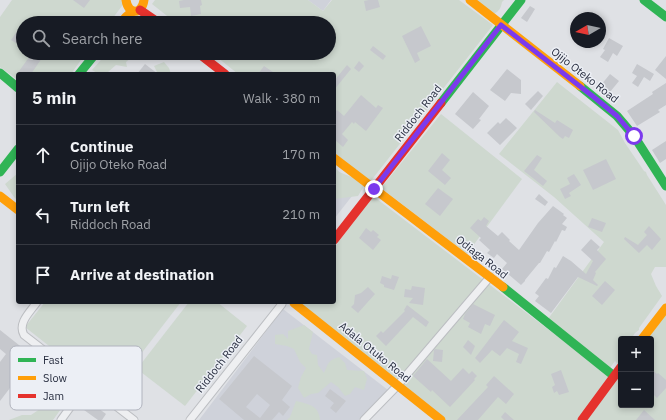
<!DOCTYPE html>
<meta charset="utf-8">
<style>
:root{--surface:#171b24;--page:#242831;--text:#f1f3f6;--muted:#9ea1a6;--line:#363941}
body{margin:0;font-family:"IBM Plex Sans",sans-serif;background:var(--page);color:var(--text)}
.controls{position:absolute;right:12px;bottom:12px;display:grid;overflow:hidden;border-radius:4px;box-shadow:0 2px 6px #0003}
.controls button{width:36px;height:36px;display:grid;place-items:center;padding:0;border:0;border-bottom:1px solid var(--line);background:var(--surface);color:var(--text);font:20px sans-serif}
.compass{position:absolute;left:570px;top:12px;width:36px;height:36px;border-radius:50%;background:var(--surface);box-shadow:0 2px 6px #0003;rotate:261deg}
.stop{position:absolute;width:12px;height:12px;margin:-9px;border:3px solid #7c3aed;border-radius:50%;background:#fff}
.stop.end{background:#7c3aed;border-color:#fff;box-shadow:0 1px 4px #0008}
.list{margin:0;padding:0;list-style:none}
h2{display:flex;justify-content:space-between;align-items:center;height:52px;margin:0;padding:0 16px;font-size:17px}
h2 small{font-size:13px;font-weight:400;color:var(--muted)}
.list li{display:grid;grid-template-columns:26px 1fr auto;gap:12px;align-items:center;box-sizing:border-box;height:60px;padding:0 16px;border-top:1px solid var(--line)}
.list b{display:block;font-size:15px;white-space:nowrap}
.list p{margin:0;font-size:13px;white-space:nowrap;color:var(--muted)}
.list em{font-size:13px;font-style:normal;color:var(--muted)}
.icon{flex:none;width:22px;height:22px;fill:none;stroke:currentColor;stroke-width:2;stroke-linecap:round;stroke-linejoin:round}
.map{position:relative;flex:none;width:666px;height:420px;overflow:hidden}
.search{position:absolute;background:var(--surface);box-shadow:0 2px 6px #0003;left:16px;top:16px;width:320px;height:44px;display:flex;align-items:center;gap:10px;box-sizing:border-box;padding:0 14px;border-radius:22px;color:var(--muted);font-size:15px}
.panel{position:absolute;background:var(--surface);box-shadow:0 2px 6px #0003;left:16px;top:72px;width:320px;height:232px;border-radius:4px}
.map>svg:first-child{display:block}
.built{fill:#cfd2da}
.green{fill:#ced8cf}
.building{fill:#c6c8cd;fill-rule:evenodd}
.lines{fill:none;stroke-linecap:round;stroke-linejoin:round}
.street-casing{stroke:#bcbec2;stroke-width:9}
.street{stroke:#eeeff1;stroke-width:7}
.fast{stroke:#30b455;stroke-width:9}
.slow{stroke:#ff9f0a;stroke-width:9}
.jam{stroke:#e5322d;stroke-width:9}
.route{stroke:#7c3aed;stroke-width:5}
.labels{text-anchor:middle;dominant-baseline:central;stroke-width:3;stroke-linejoin:round;paint-order:stroke}
.street-label{font-size:11px;fill:#262c3e;stroke:#eceff5}
.key{fill:#eceff5;stroke:#b1b4be;stroke-width:1}
.key-label{font-size:11px;fill:#262c3e}
</style>
<div class="map">
<svg width="666" height="420" viewBox="0 0 666 420">
<rect width="100%" height="100%" fill="#dfe1e5"/>
<g class="built">
<polygon points="308,0 331,0 323,11"/>
<polygon points="334,168 359,187 334,219"/>
<polygon points="283,309 388,390 359,420 199,420"/>
</g>
<g class="green">
<polygon points="12,0 122,0 125,2 109,23 23,23 23,53 86,53 71,74 18,74 18,80 0,67 0,17"/>
<polygon points="155,0 308,0 323,11 332,0 459,0 493,25 370,182 334,152 334,74 238,74 212,53 329,53 329,23 176,23 152,4"/>
<path d="M 477,0 L 504,0 L 502,2 C 501,8 499,11 494,14 Z"/>
<polygon points="107,53 149,53 149,54 137,60 134,55 126,62 127,67 116,65 108,72 108,74 99,74 92,70"/>
<polygon points="164,62 169,68 171,74 158,74 154,66"/>
<polygon points="557,82 618,130 625,143 644,171 646,172 647,175 666,205 666,267 655,267 651,274 656,286 662,296 639,328 639,330 635,333 631,339 621,339 621,359 618,364 615,361 610,368 548,319 604,242 554,197 499,154"/>
<polygon points="441,114 522,179 467,254 381,188"/>
<polygon points="334,166 339,172 354,178 364,186 358,196 334,199"/>
<polygon points="18,173 18,185 16,187 18,189 18,201 14,197 5,184"/>
<polygon points="373,196 616,381 621,372 621,405 651,405 651,339 646,339 666,312 666,420 440,420 298,302 334,302 334,248"/>
<polygon points="45,302 181,302 110,394 25,327"/>
<polygon points="189,302 217,302 247,326 185,406 137,369"/>
<path d="M 304,325 L 313,332 L 309,349 L 312,354 L 317,355 L 318,365 L 324,373 C 328,364 328,360 339,357 L 345,363 L 347,370 L 364,371 L 367,379 L 364,390 L 355,387 L 350,394 L 345,396 L 338,387 L 331,382 L 318,393 L 311,394 L 304,398 L 298,388 L 301,377 L 306,368 L 300,362 L 294,349 L 287,346 L 275,344 L 275,335 L 283,334 L 288,339 L 288,331 Z"/>
<path d="M 73,379 C 71,397 63,406 53,420 L 9,420 L 22,415 L 31,415 L 37,411 L 50,401 L 62,381 Z"/>
<path d="M 296,401 C 308,404 319,405 320,420 L 287,420 L 290,417 Z"/>
</g>
<g class="building">
<polygon points="73,0 90,0 84,8"/>
<polygon points="184,0 201,0 202,5 200,6 201,14 191,16 190,7 180,8 179,1"/>
<polygon points="369,0 378,0 380,7 366,11 364,1"/>
<polygon points="530,6 535,9 527,22 521,18"/>
<polygon points="23,23 23,34 16,43 11,40"/>
<polygon points="421,26 431,46 417,53 420,60 415,63 402,36"/>
<polygon points="609,38 623,46 617,56 613,53 608,62 600,57 605,50 603,49"/>
<polygon points="373,46 386,56 383,60 370,50"/>
<polygon points="32,53 35,53 42,58 31,74 17,74"/>
<polygon points="228,53 250,53 250,54 230,60"/>
<polygon points="666,56 666,79 655,70"/>
<polygon points="359,61 364,66 359,72 354,68"/>
<polygon points="145,64 158,74 137,74"/>
<polygon points="637,64 654,74 650,81 644,77 638,87 632,83 637,76 632,73"/>
<polygon points="347,65 351,69 334,90 334,81"/>
<polygon points="264,66 276,74 258,74"/>
<polygon points="507,69 521,80 521,94 511,93 505,101 490,90"/>
<polygon points="610,74 619,81 610,92 601,85"/>
<polygon points="666,83 666,105 658,110 660,112 637,126 627,111 653,94 652,92"/>
<polygon points="538,91 543,96 531,110 525,104"/>
<polygon points="473,92 489,106 479,119 481,120 473,129 455,114"/>
<polygon points="361,95 376,108 378,105 383,108 366,131 355,122 354,124 352,122 342,134 348,140 343,147 334,139 334,113 337,110 344,116"/>
<polygon points="535,110 555,123 557,120 573,130 569,138 565,136 563,139 560,137 534,112"/>
<polygon points="506,118 517,128 500,145 487,133 498,122 500,124"/>
<polygon points="666,141 666,159 660,163 652,150"/>
<polygon points="442,153 450,160 442,170 451,178 445,185 428,171"/>
<polygon points="537,155 542,158 534,170 547,181 543,186 524,171"/>
<polygon points="606,159 616,179 593,190 583,170"/>
<polygon points="574,174 581,185 569,193 571,196 565,199 560,189 570,184 567,178"/>
<polygon points="438,188 453,199 440,216 425,204"/>
<polygon points="539,194 548,202 545,206 535,199"/>
<polygon points="553,206 564,214 563,215 567,218 562,224 567,227 565,231 562,230 556,242 555,241 549,252 547,251 540,263 539,263 525,280 525,281 521,285 502,269 507,263 497,254 494,258 487,253 490,250 479,240 481,238 470,228 478,219 481,221 484,217 489,221 486,226 498,236 502,232 510,240 509,241 519,250 538,223"/>
<polygon points="592,218 606,223 602,232 588,227"/>
<polygon points="649,226 661,239 652,250 647,245 639,253 624,239 625,237 638,245 647,235 644,232"/>
<polygon points="366,228 371,232 373,230 379,235 377,237 381,240 373,250 359,238"/>
<polygon points="591,239 600,247 597,250 606,259 595,272 596,273 593,280 598,285 597,286 578,277 551,313 535,301 539,296 535,293 546,278 548,279 554,267 556,268 563,256 571,261 586,274 593,261 581,250"/>
<polygon points="392,275 399,277 394,290 384,287 384,285 380,283 382,276 391,279"/>
<polygon points="605,281 615,290 602,305 592,296"/>
<polygon points="412,286 425,288 423,305 409,303 413,298 404,297 405,289 411,290"/>
<polygon points="368,287 375,294 358,313 351,307 354,304 355,295 361,293"/>
<polygon points="473,304 495,315 490,326 485,324 481,334 468,327 470,323 463,319 465,314"/>
<polygon points="407,305 429,322 426,327 413,317 386,346 376,336 381,331 383,333 405,311 404,310"/>
<polygon points="504,320 519,332 512,341 528,348 521,364 516,362 519,354 507,348 500,356 492,350 480,363 475,358"/>
<polygon points="0,330 34,357 22,372 46,391 37,402 13,384 0,401 0,362 6,354 0,349"/>
<polygon points="468,340 475,346 471,355 463,347"/>
<polygon points="435,349 443,350 442,362 433,361 434,350"/>
<path d="M 254,356 L 292,386 L 282,400 L 290,407 L 283,416 L 279,412 L 272,420 L 244,420 L 219,399 ZM 257,394 L 270,405 L 260,418 L 246,407 Z"/>
<polygon points="427,359 451,381 463,368 469,374 472,371 477,376 474,379 475,380 450,407 432,390 431,392 413,376"/>
<polygon points="651,369 657,374 658,373 666,380 666,388 657,398 651,392"/>
<polygon points="561,370 569,392 559,395 557,391 554,393 552,387 555,385 551,374"/>
<polygon points="494,376 514,394 506,404 498,397 478,420 457,420 488,387 486,385"/>
<polygon points="330,389 346,401 336,413 330,408 334,403 325,396"/>
<polygon points="90,402 106,414 102,420 98,420 84,410"/>
<polygon points="644,410 655,420 636,420"/>
<polygon points="505,412 514,420 504,420 501,417"/>
</g>
<g class="lines">
<defs>
<g id="street">
<path d="M 37,302 C 31,311 17,323 24,335 L 134,420"/>
<polyline points="61,420 87,384"/>
<polyline points="190,420 282,304"/>
<polyline points="364,420 397,386 490,277"/>
</g>
</defs>
<use href="#street" class="street-casing"/>
<use href="#street" class="street"/>
<g class="fast">
<polyline points="644,0 666,17"/>
<polyline points="0,73 18,88"/>
<polyline points="79,74 96,53"/>
<polyline points="580,86 617,116 634,136 666,186"/>
<polyline points="441,103 521,0"/>
<polyline points="0,172 18,149"/>
<polyline points="503,287 614,376"/>
</g>
<g class="slow">
<path d="M 126,0 C 128,15 142,15 144,0"/>
<polyline points="470,0 580,86"/>
<polyline points="121,23 126,17 133,11"/>
<polyline points="334,158 503,287"/>
<polyline points="0,196 18,210"/>
<polyline points="294,303 441,420"/>
<polyline points="642,339 666,308"/>
</g>
<g class="jam">
<polyline points="140,10 159,23"/>
<polyline points="198,53 225,74"/>
<polyline points="334,240 441,103"/>
<polyline points="582,420 621,367"/>
</g>
</g>
<g class="lines">
<polyline class="route" points="374,189 501,25 595,98 617,116 634,136"/>
</g>
<g class="labels">
<g class="street-label">
<text transform="translate(585 75) rotate(38)">Ojijo Oteko Road</text>
<text transform="translate(418 113) rotate(-52)">Riddoch Road</text>
<text transform="translate(482 257) rotate(38)">Odiaga Road</text>
<text transform="translate(375 352) rotate(39)">Adala Otuko Road</text>
<text transform="translate(219 364) rotate(-52)">Riddoch Road</text>
</g>
</g>
<rect x="10" y="346" width="132" height="64" rx="6" class="key"/>
<rect x="18" y="358" width="18" height="4" fill="#30b455"/>
<rect x="18" y="376" width="18" height="4" fill="#ff9f0a"/>
<rect x="18" y="394" width="18" height="4" fill="#e5322d"/>
<g class="key-label">
<text x="43" y="364">Fast</text>
<text x="43" y="382">Slow</text>
<text x="43" y="400">Jam</text>
</g>
</svg>
<div class="controls">
<button>+</button>
<button>−</button>
</div>
<svg class="compass" viewBox="-18 -18 36 36"><path d="M0-13l5 13h-10z" fill="#e53935"/><path d="M0 13l5-13h-10z" fill="#9ea1a6"/></svg>
<div class="stop" style="left:634px;top:136px"></div>
<div class="stop end" style="left:374px;top:189px"></div>
<div class="search"><svg class="icon" aria-label="search" viewBox="0 0 24 24"><circle cx="10" cy="10" r="6"/><path d="M15 15l6 6"/></svg>Search here</div>
<section class="panel">
<h2>5 min<small>Walk · 380 m</small></h2>
<ul class="list">
<li><svg class="icon" aria-label="ahead" viewBox="0 0 24 24"><path d="M12 20V5M6 11l6-6 6 6"/></svg><div><b>Continue</b><p>Ojijo Oteko Road</p></div><em>170 m</em></li>
<li><svg class="icon" aria-label="left" viewBox="0 0 24 24"><path d="M17 20v-9H6M10 6l-5 5 5 5"/></svg><div><b>Turn left</b><p>Riddoch Road</p></div><em>210 m</em></li>
<li><svg class="icon" aria-label="arrive" viewBox="0 0 24 24"><path d="M6 21V4h12l-3 4 3 4H6"/></svg><div><b>Arrive at destination</b></div></li>
</ul>
</section>
</div>
